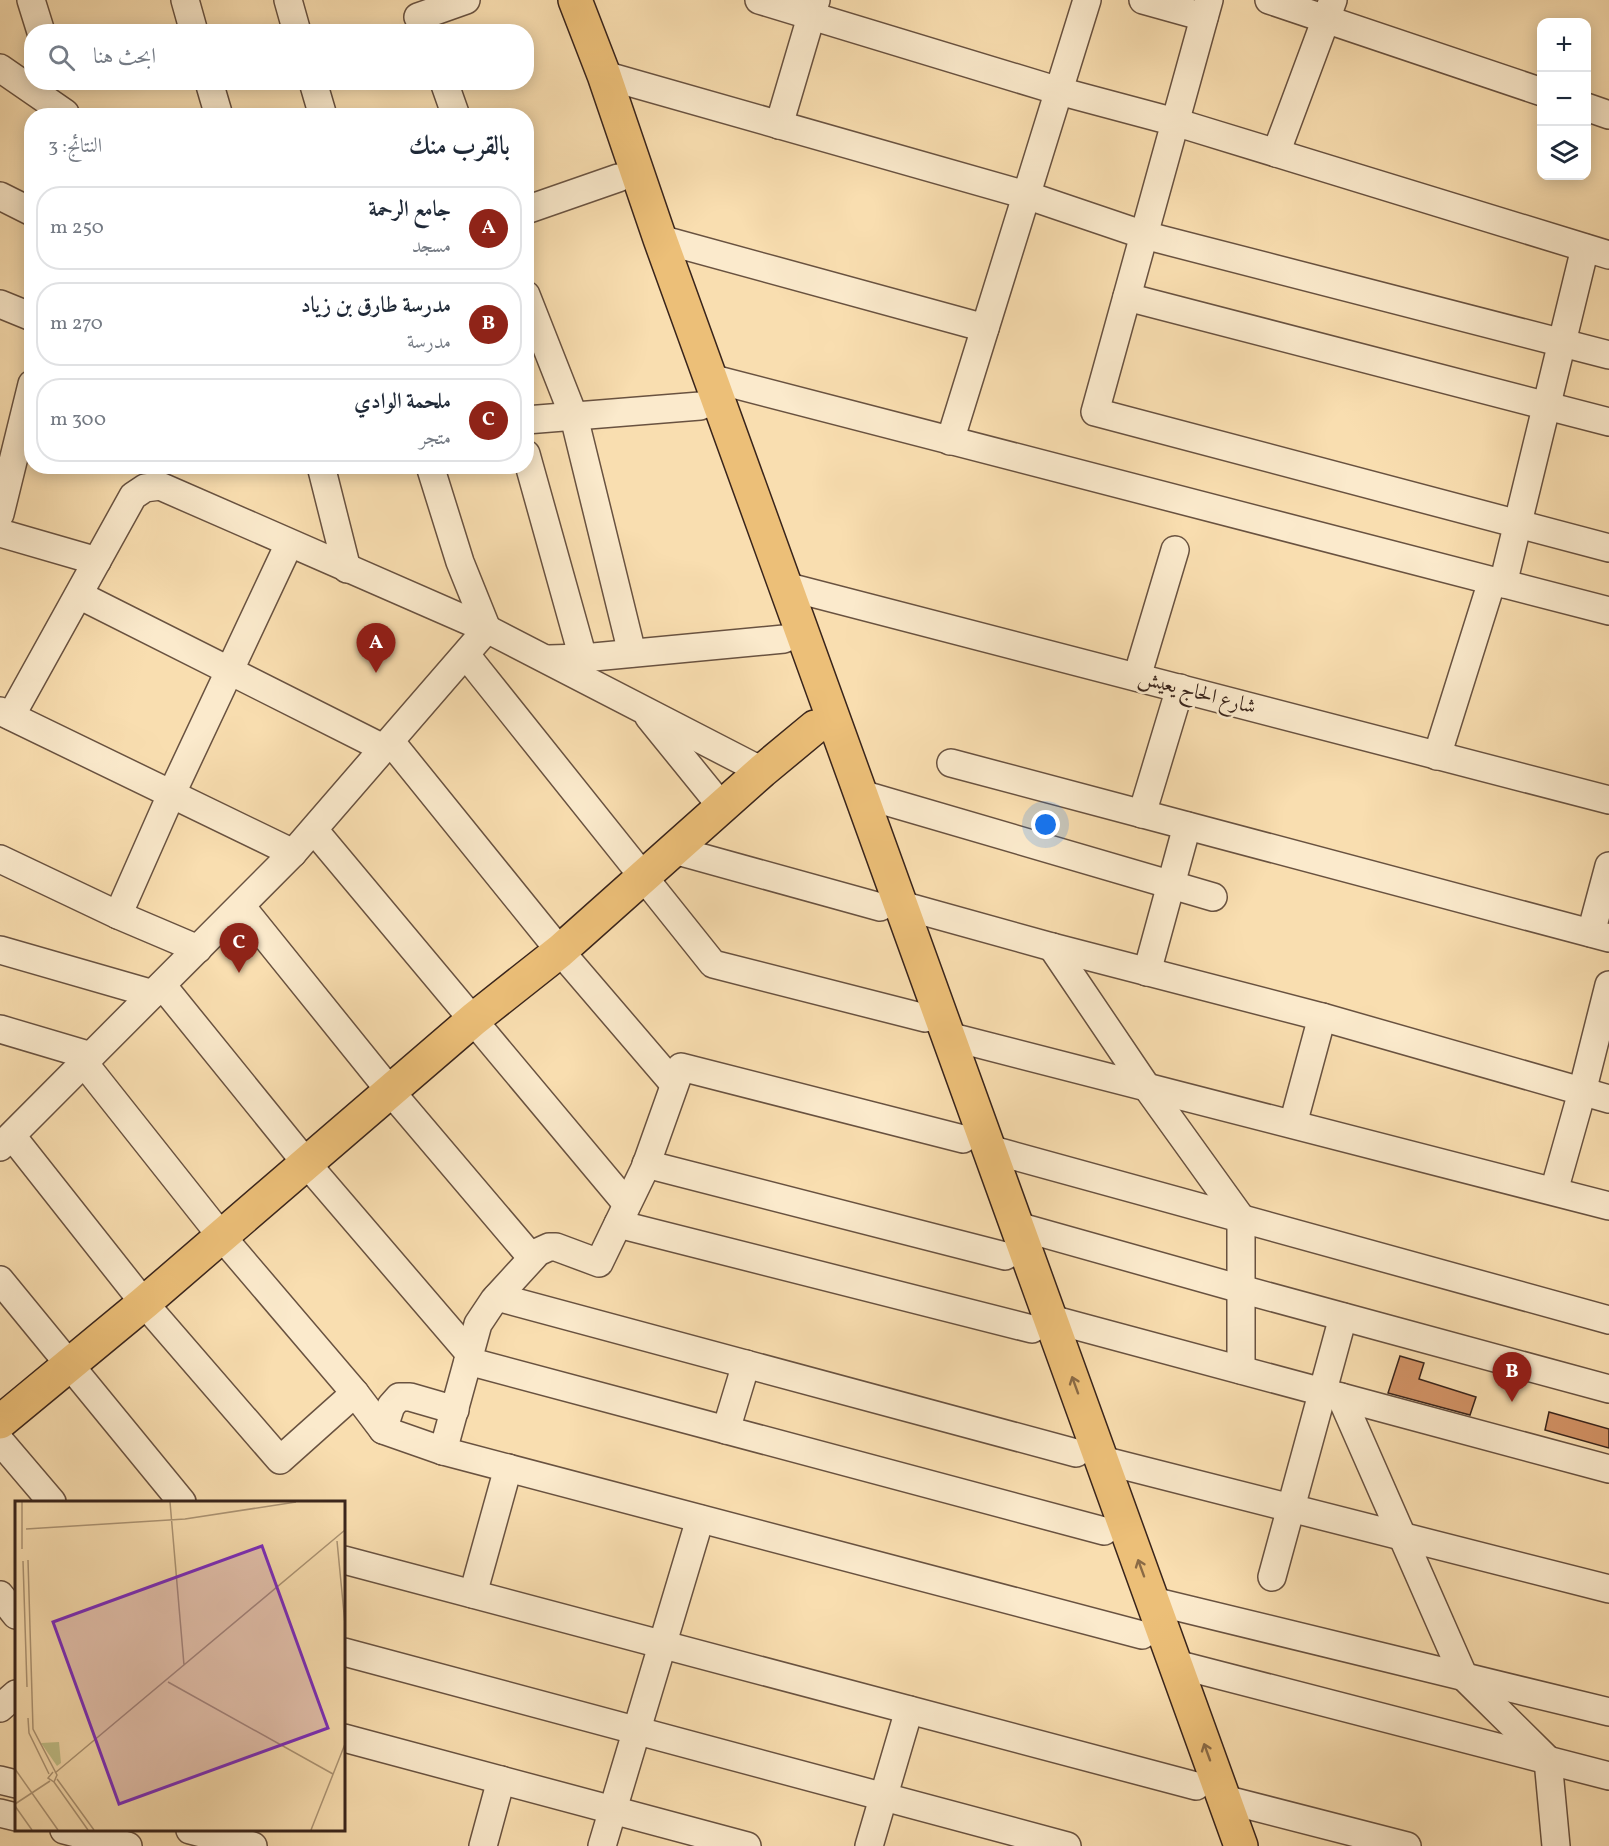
<!DOCTYPE html>
<html lang="ar">
<meta charset="utf-8">
<style>
:root{--surface:#fff;--page:#f6f6f7;--text:#1f2937;--muted:#747a83;--line:#e0e1e3;--accent:#8f2418}
body{margin:0;font-family:Vollkorn,Amiri,serif;background:var(--page);color:var(--text);direction:rtl}
.controls{position:absolute;right:18px;top:18px;display:grid;overflow:hidden;border-radius:12px;box-shadow:0 3px 15px #0003}
.controls button{width:54px;height:54px;display:grid;place-items:center;padding:0;border:0;border-bottom:2px solid var(--line);background:var(--surface);color:var(--text);font:30px sans-serif}
.you{position:absolute;left:1046px;top:825px;width:21px;height:21px;margin:-15px;border:4px solid #fff;border-radius:50%;background:#1a73e8;box-shadow:0 0 0 9px #1a73e833}
.badge{display:grid;place-items:center;width:39px;height:39px;border-radius:50%;background:var(--accent);color:#fff;font-size:20px;font-weight:700}
.pin{position:absolute;translate:-50% -50px;filter:drop-shadow(0 2px 3px #0008)}
.pin::after{content:'';position:absolute;top:32px;width:21px;height:18px;background:inherit;clip-path:polygon(0 0,100% 0,50% 100%)}
.list{margin:0;padding:0;list-style:none}
h2{display:flex;justify-content:space-between;align-items:center;height:78px;margin:0;padding:0 24px;font-size:26px}
h2 small{font-size:20px;font-weight:400;color:var(--muted)}
.list li{display:grid;grid-template-columns:39px 1fr auto;gap:18px;align-items:center;box-sizing:border-box;height:84px;margin:0 12px 12px;padding:0 12px;border:2px solid var(--line);border-radius:24px}
.list b{display:block;font-size:22px;white-space:nowrap}
.list p{margin:0;font-size:20px;white-space:nowrap;color:var(--muted)}
.list em{font-size:20px;font-style:normal;color:var(--muted)}
.icon{flex:none;width:33px;height:33px;fill:none;stroke:currentColor;stroke-width:2;stroke-linecap:round;stroke-linejoin:round}
.map{position:relative;flex:none;width:1609px;height:1846px;overflow:hidden;direction:ltr}
.search{position:absolute;background:var(--surface);box-shadow:0 3px 15px #0003;left:24px;top:24px;width:510px;height:66px;display:flex;align-items:center;gap:15px;box-sizing:border-box;padding:0 21px;border-radius:24px;color:var(--muted);font-size:22px}
.panel{position:absolute;background:var(--surface);box-shadow:0 3px 15px #0003;left:24px;top:108px;width:510px;height:366px;border-radius:24px;direction:rtl}
.map>svg:first-child{display:block}
.building{fill:#d39366;stroke:#39241b;stroke-width:1.5}
.lines{fill:none;stroke-linecap:round;stroke-linejoin:round}
.minor-casing{stroke:#695240;stroke-width:30}
.major-casing{stroke:#39241b;stroke-width:36}
.minor{stroke:#fbeacc;stroke-width:27}
.major{stroke:#ecbf78;stroke-width:33}
.oneway{stroke:#8a6a45}
.labels{text-anchor:middle;dominant-baseline:central;stroke-width:5;stroke-linejoin:round;paint-order:stroke}
.street-label{font-size:21px;fill:#39241b;stroke:#fbeacc}
.inset-road{fill:none;stroke:#ac9474;stroke-width:1.5}
.view{fill:#7b2cbf;fill-opacity:0.15;stroke:#7b2cbf;stroke-width:3}
.inset-edge{fill:none;stroke:#39241b;stroke-width:3}
</style>
<div class="map">
<svg width="1609" height="1846" viewBox="0 0 1609 1846">
<rect width="100%" height="100%" fill="#f9deb0"/>
<filter id="stains"><feTurbulence type="fractalNoise" baseFrequency=".00333" numOctaves="4"/><feColorMatrix values="0 0 0 0 .2 0 0 0 0 .09 0 0 0 0 .02 0 0 0 .5 -.17"/></filter>
<radialGradient id="worn" r=".72"><stop offset=".6" stop-color="#630" stop-opacity="0"/><stop offset="1" stop-color="#630" stop-opacity=".3"/></radialGradient>
<g class="building">
<polygon points="1400,1356 1424,1363 1419,1379 1476,1397 1470,1415 1388,1393"/>
<polygon points="1549,1412 1609,1429 1609,1448 1545,1430"/>
</g>
<g class="lines">
<defs>
<g id="minor">
<polyline points="31,0 41,32"/>
<polyline points="185,0 194,32"/>
<polyline points="288,0 297,32"/>
<polyline points="759,0 1059,91 1175,122 1609,255"/>
<polyline points="1143,0 1204,17"/>
<polyline points="1209,0 1095,412 1609,548"/>
<polyline points="1269,0 1542,92"/>
<polyline points="418,17 466,0"/>
<polyline points="0,68 65,113"/>
<polyline points="604,75 1026,195 1144,235 1609,355"/>
<polyline points="209,82 219,116"/>
<polyline points="313,82 323,116"/>
<polyline points="444,82 456,116"/>
<polyline points="1586,107 1609,115"/>
<polyline points="779,125 816,0"/>
<polyline points="1276,153 1333,0"/>
<polyline points="0,196 32,212"/>
<polyline points="526,210 618,178"/>
<polyline points="660,239 985,328"/>
<polyline points="526,295 574,417 632,653"/>
<polyline points="1127,297 1609,422"/>
<polyline points="0,304 32,317"/>
<polyline points="710,378 1609,611"/>
<polyline points="526,420 700,406"/>
<polyline points="950,441 1087,0"/>
<polyline points="526,454 583,658"/>
<polyline points="321,466 347,569"/>
<polyline points="0,514 32,384"/>
<polyline points="0,533 97,561"/>
<polyline points="1503,584 1585,248"/>
<polyline points="785,586 1609,800"/>
<polyline points="79,595 385,749"/>
<polyline points="466,655 713,964 925,1018"/>
<polyline points="549,659 583,658 784,639"/>
<polyline points="1137,677 1175,550"/>
<polyline points="0,711 293,853"/>
<polyline points="11,716 133,496 145,488 160,486 487,629 762,771"/>
<polyline points="649,717 722,807"/>
<polyline points="391,742 560,951 674,1084"/>
<polyline points="1437,756 1492,581"/>
<polyline points="951,763 1609,938"/>
<polyline points="861,794 1213,897"/>
<polyline points="1142,814 1180,688"/>
<polyline points="314,830 627,1204"/>
<polyline points="674,850 880,907"/>
<polyline points="0,859 118,915 198,949"/>
<polyline points="901,905 1052,947 1322,1017 1609,1099"/>
<polyline points="241,906 391,1092 532,1258"/>
<polyline points="118,915 171,795 289,544"/>
<polyline points="1591,933 1609,866"/>
<polyline points="1052,947 1146,1086 1241,1218 1241,1370"/>
<polyline points="0,950 153,994"/>
<polyline points="1147,972 1187,826"/>
<polyline points="162,985 307,1164 470,1354"/>
<polyline points="0,1029 91,1056"/>
<polyline points="948,1036 1609,1206"/>
<polyline points="84,1063 222,1237 355,1393 383,1430 443,1451 1142,1635"/>
<polyline points="1293,1124 1322,1017"/>
<polyline points="12,1136 144,1303 280,1460 355,1393"/>
<polyline points="0,1147 293,853 487,629 460,562 430,466"/>
<polyline points="989,1149 1609,1320"/>
<polyline points="646,1164 1005,1256"/>
<polyline points="1554,1191 1582,1092 1609,985"/>
<polyline points="618,1224 1032,1329"/>
<polyline points="1017,1226 1241,1289 1609,1389"/>
<polyline points="0,1280 182,1502"/>
<polyline points="497,1297 1076,1453"/>
<polyline points="1051,1319 1609,1469"/>
<polyline points="468,1361 1104,1531"/>
<polyline points="1341,1397 1464,1677 1548,1760 1556,1846"/>
<polyline points="383,1430 391,1406 399,1397 410,1397 455,1410"/>
<polyline points="726,1430 746,1364"/>
<polyline points="0,1441 52,1502"/>
<polyline points="443,1451 478,1324 494,1300 538,1252 549,1247 556,1247 599,1263 645,1168 681,1067 963,1139"/>
<polyline points="1102,1460 1609,1589"/>
<polyline points="344,1560 1196,1786"/>
<polyline points="1272,1577 1343,1317"/>
<polyline points="473,1594 508,1468"/>
<polyline points="0,1595 16,1615"/>
<polyline points="1153,1601 1609,1712"/>
<polyline points="344,1652 1067,1846"/>
<polyline points="1176,1664 1609,1776"/>
<polyline points="0,1708 16,1694"/>
<polyline points="344,1738 747,1846"/>
<polyline points="0,1780 16,1784"/>
<polyline points="1224,1799 1407,1846"/>
<polyline points="0,1813 16,1817"/>
<polyline points="64,1830 128,1846"/>
<polyline points="190,1830 253,1846"/>
<polyline points="483,1846 501,1780"/>
<polyline points="602,1846 700,1519"/>
<polyline points="869,1846 909,1710"/>
</g>
<g id="major">
<polyline points="575,0 604,75 660,239 1241,1846"/>
<polyline points="0,1422 144,1303 474,1019 560,951 762,771 815,727"/>
</g>
</defs>
<use href="#minor" class="minor-casing"/>
<use href="#major" class="major-casing"/>
<use href="#minor" class="minor"/>
<use href="#major" class="major"/>
</g>
<defs><path id="oneway-shaft" d="M-6 0H5M1.5-3L5.5 0L1.5 3" fill="none" stroke-width="1.6" stroke-linecap="round" stroke-linejoin="round" transform="scale(1.5)"/></defs>
<g class="oneway">
<use href="#oneway-shaft" transform="translate(1075 1385) rotate(-110)"/>
<use href="#oneway-shaft" transform="translate(1141 1568) rotate(-110)"/>
<use href="#oneway-shaft" transform="translate(1207 1752) rotate(-110)"/>
</g>
<g class="labels">
<g class="street-label">
<text transform="translate(1197 693) rotate(15)">شارع الحاج يعيش</text>
</g>
</g>
<g transform="translate(15 1501)">
<rect width="330" height="330" fill="#f9deb0"/>
<path d="M 44,241 L 46,262 L 42,265 L 26,242 Z" fill="#c1c089"/>
<path class="inset-road" d="M 155,1 L 169,164M 11,28 L 170,18 L 281,1M 322,40 L 330,123M 7,48 L 7,1M 13,59 L 18,228 L 42,274 L 39,281 L 33,277 L 38,271M 8,60 L 12,186M 153,181 L 318,273M 13,217 L 14,232 L 34,273M 0,268 L 43,329M 40,272 L 330,29M 42,278 L 79,329M 39,281 L 73,329M 0,303 L 35,280M 0,305 L 17,329M 296,329 L 330,243"/>
<path class="view" d="M 247,45 L 313,227 L 104,303 L 38,121 Z"/>
<rect width="330" height="330" class="inset-edge"/>
</g>
<rect width="100%" height="100%" filter="url(#stains)"/>
<rect width="100%" height="100%" fill="url(#worn)"/>
</svg>
<div class="controls">
<button>+</button>
<button>−</button>
<button><svg class="icon" aria-label="layers" viewBox="0 0 24 24"><path d="M12 4l9 5-9 5-9-5zM3 14l9 5 9-5"/></svg></button>
</div>
<div class="you"></div>
<div class="pin badge" style="left:376px;top:673px">A</div>
<div class="pin badge" style="left:1512px;top:1402px">B</div>
<div class="pin badge" style="left:239px;top:973px">C</div>
<div class="search"><svg class="icon" aria-label="search" viewBox="0 0 24 24"><circle cx="10" cy="10" r="6"/><path d="M15 15l6 6"/></svg>ابحث هنا</div>
<section class="panel">
<h2>بالقرب منك<small>النتائج: 3</small></h2>
<ul class="list">
<li><span class="badge">A</span><div><b>جامع الرحمة</b><p>مسجد</p></div><em>250 m</em></li>
<li><span class="badge">B</span><div><b>مدرسة طارق بن زياد</b><p>مدرسة</p></div><em>270 m</em></li>
<li><span class="badge">C</span><div><b>ملحمة الوادي</b><p>متجر</p></div><em>300 m</em></li>
</ul>
</section>
</div>
